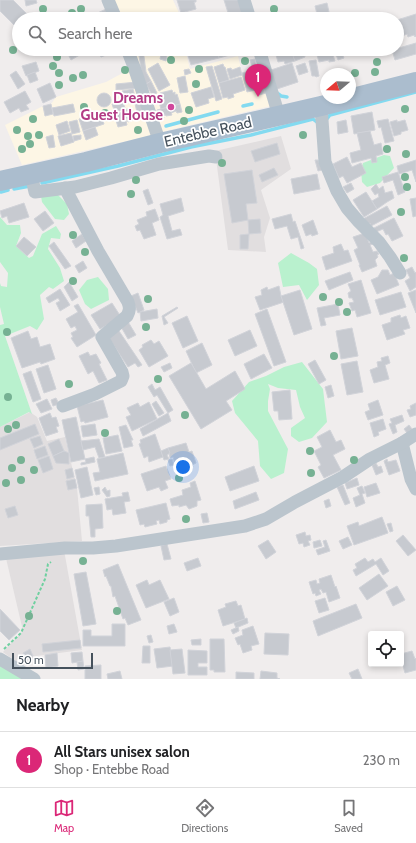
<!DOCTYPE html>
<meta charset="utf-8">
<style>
:root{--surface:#fff;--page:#f2f2f2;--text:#202124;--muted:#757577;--line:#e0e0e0;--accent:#db2777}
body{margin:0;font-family:Cabin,sans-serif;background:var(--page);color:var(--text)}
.controls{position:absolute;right:12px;bottom:12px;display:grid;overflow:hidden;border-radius:4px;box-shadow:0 2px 6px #0003}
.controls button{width:36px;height:36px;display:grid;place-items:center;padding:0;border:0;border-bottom:1px solid var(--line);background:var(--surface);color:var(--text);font:20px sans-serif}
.compass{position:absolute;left:320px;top:68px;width:36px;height:36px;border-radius:50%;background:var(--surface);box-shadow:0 2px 6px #0003;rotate:251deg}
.scale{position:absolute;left:12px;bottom:10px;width:81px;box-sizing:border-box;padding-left:4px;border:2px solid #45515c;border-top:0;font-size:11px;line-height:14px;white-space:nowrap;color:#45515c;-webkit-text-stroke:3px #fff;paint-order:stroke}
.you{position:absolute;left:183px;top:467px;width:14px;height:14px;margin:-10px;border:3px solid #fff;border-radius:50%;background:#1a73e8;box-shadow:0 0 0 6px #1a73e833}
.badge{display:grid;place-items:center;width:26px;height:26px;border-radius:50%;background:var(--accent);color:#fff;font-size:13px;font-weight:700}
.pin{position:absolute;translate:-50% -33px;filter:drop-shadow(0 1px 2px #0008)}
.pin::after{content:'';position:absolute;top:21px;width:14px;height:12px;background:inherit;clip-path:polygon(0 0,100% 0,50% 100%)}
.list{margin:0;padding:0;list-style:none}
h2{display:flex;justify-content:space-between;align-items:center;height:52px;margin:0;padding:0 16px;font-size:17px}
h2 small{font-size:13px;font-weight:400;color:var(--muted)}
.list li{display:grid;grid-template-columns:26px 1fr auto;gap:12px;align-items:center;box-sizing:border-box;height:56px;padding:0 16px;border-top:1px solid var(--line)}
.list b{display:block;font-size:15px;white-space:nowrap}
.list p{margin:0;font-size:13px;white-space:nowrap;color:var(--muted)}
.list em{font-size:13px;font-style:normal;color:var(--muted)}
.icon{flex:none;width:22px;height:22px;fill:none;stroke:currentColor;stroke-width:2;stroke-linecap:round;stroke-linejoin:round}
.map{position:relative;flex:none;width:416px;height:679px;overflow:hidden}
.search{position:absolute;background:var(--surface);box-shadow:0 2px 6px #0003;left:12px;right:12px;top:12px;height:44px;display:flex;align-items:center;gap:10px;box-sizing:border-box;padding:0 14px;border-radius:22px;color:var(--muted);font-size:15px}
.sheet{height:108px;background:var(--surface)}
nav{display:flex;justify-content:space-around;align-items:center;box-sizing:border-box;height:56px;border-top:1px solid var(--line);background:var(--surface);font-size:11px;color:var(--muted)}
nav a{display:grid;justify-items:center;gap:2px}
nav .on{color:var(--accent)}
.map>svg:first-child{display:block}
.commercial{fill:#fdf6e5}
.education{fill:#e1dedf}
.green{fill:#b9f1ce}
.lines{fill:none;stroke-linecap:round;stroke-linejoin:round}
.stream{stroke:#83daf0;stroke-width:3.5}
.building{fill:#c7cad0;stroke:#d1d3d9}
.path{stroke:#6fd0a0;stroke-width:2;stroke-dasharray:3 2;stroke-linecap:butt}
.street{stroke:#bbc5cd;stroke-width:13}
.primary{stroke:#abbdce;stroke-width:20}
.tree{fill:#76b193}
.hotel-dot{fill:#d1479c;stroke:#fff;stroke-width:1.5}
.labels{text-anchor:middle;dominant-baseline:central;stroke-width:3.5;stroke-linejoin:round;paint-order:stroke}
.hotel-label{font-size:15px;font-weight:bold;fill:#b23c85;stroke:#fff;text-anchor:end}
.street-label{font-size:15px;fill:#45515c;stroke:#fff}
</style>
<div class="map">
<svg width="416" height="679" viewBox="0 0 416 679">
<rect width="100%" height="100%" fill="#f0eded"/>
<g class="commercial">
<polygon points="113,0 173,0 180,15 186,15 187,19 120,19"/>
<polygon points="132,49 185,49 190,69 238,56 242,73 261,68 271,106 161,132"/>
<polygon points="132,68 153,135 22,165 5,125 43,106 51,104 56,97 106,82"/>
</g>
<g class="education">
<polygon points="281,136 291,169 261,190 270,218 264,237 266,252 228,250 215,151"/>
<polygon points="30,412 37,417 47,441 65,437 77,488 82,541 0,546 0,427"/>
<polygon points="64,550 82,650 36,656 22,666 3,652 23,631 5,554"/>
</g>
<g class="green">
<polygon points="384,155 390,156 394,168 380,183 367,187 362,182 361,170 363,163"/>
<polygon points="57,194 67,204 69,214 64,220 55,219 42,202 41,196"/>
<polygon points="0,217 7,225 20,225 21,233 16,246 29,258 33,256 42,234 56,226 61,234 60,239 51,238 48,249 60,268 64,281 53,289 49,287 40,295 44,319 37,330 30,326 5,336 32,414 29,412 0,427 0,325 4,324 0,307 0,283 1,286 7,287 8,273 0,262"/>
<polygon points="291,253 309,263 317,269 319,285 307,300 299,285 283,287 278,263"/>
<polygon points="98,277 108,289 109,300 91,309 85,304 79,290 87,280"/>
<polygon points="302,362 323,389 327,422 312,438 299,442 291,436 291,428 305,418 300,407 296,390 278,388 268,384 270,389 268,401 268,411 288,449 284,473 271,479 260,466 258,441 235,413 232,401 249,382 266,376 284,367"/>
<polygon points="0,665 22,679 0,679"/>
</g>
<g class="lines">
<g class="stream">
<polyline points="277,93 281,96 287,97"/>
<polyline points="243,106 252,104"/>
<polyline points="326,120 330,115 416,92"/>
<polyline points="166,126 218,112"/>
<polyline points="42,183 118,166 191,147 251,135 313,119 318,123"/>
<polyline points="14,189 30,186"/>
<polyline points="1,192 8,190"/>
</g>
</g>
<g class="building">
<polygon points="0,0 13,0 30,17 29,19 19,19 18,29 0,11"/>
<polygon points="25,0 36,0 37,3 26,6"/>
<polygon points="177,0 196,0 196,2 194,2 196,9 181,13"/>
<polygon points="224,0 240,0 244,12 229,16"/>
<polygon points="327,3 329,12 317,14 315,6"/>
<polygon points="106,9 110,19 85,19"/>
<polygon points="173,13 174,19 160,19 159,16"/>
<polygon points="179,13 182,19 175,19 174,15"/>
<polygon points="201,14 203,19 188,19 188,18"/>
<polygon points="416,14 416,36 415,37 414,35 408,37 407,34 397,38 397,20"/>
<polygon points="416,43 416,54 395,60 392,50"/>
<polygon points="68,49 90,49 71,60 66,50"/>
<polygon points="98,49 103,49 106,55 101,57"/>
<polygon points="138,49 143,49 146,72 151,81 146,84 142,75"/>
<polygon points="156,49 164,49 163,54 155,51"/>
<polygon points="186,49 217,49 219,58 191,65"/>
<polygon points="217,49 236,49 237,53 219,58"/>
<polygon points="277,49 291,49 295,61 285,64 284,61 278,62 276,55 279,54"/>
<polygon points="295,49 303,49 305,57 295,61 293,56 297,55"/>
<polygon points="334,49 346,49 348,54 343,56 344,58 338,60"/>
<polygon points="368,49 385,49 386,51 369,55"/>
<polygon points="332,52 335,61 329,62 329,60 319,62 317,55"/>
<polygon points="161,54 167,56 166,61 160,59"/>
<polygon points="255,59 256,66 252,67 250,60"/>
<polygon points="316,60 319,76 316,77 315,76 312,76 309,61"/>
<polygon points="36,62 39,71 26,76 22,66"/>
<polygon points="158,63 170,85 159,91 148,69"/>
<polygon points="292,63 298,82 277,89 271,70"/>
<polygon points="305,63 308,72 299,75 296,66"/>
<polygon points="223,64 224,67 225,67 229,80 219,83 214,67"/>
<polygon points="212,66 222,99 216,101 206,67"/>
<polygon points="240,67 242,75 230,79 227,69 231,68 232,70"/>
<polygon points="189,69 191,73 185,75 184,70"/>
<polygon points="254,70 255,73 260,71 264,88 247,92 242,73"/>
<polygon points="16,71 25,84 18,89 10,75"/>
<polygon points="35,72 38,80 30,83 27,75"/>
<polygon points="185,76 188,92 180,93 177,78"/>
<polygon points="241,77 245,90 233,94 234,97 228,99 228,97 223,98 219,83"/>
<polygon points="151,81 157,93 152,95 146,84"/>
<polygon points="137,82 138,88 116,90 116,84"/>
<polygon points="50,83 56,97 43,103 37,89"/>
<polygon points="211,87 214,97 208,99 209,103 196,107 191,93"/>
<polygon points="264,88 266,93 259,95 258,90"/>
<polygon points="133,89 135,97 123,99 122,91"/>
<polygon points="172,90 173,93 175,92 175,95 177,94 180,104 161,109 159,102 162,101 160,93"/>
<polygon points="25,91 31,102 26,105 29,109 21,112 19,108 10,113 4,102"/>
<circle cx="104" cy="100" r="7"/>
<polygon points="142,97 147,115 138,117 134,99"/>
<polygon points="122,100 125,108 115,113 112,104"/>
<polygon points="51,104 53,114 45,116 43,106"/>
<polygon points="73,104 75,112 54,116 52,108"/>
<polygon points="180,104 182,112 177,113 176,111 171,113 172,115 166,116 166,115 163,116 164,118 159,119 157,110"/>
<polygon points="131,108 135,119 128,122 124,110"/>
<polygon points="100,112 104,124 83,131 79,119"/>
<polygon points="124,112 127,125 118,127 114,114"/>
<polygon points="372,112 375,130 354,134 351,116"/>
<polygon points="388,119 394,141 385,143 381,127 379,128 377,121"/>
<polygon points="77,120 80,132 72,134 69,122"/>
<polygon points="346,120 348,132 338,134 337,122"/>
<polygon points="397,120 397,122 405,120 408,130 401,132 401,134 394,136 390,122"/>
<polygon points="67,121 70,131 59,135 56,125"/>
<polygon points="95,127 98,135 86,140 83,131"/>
<polygon points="370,131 374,145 381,143 383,154 376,156 377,162 372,163 371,158 352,163 350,153 361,150 357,133"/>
<polygon points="71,133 74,142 61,146 58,136"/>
<polygon points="53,135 55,147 49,148 46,137"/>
<polygon points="81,135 81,139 74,141 73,136"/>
<polygon points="277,143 280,154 255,162 251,151"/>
<polygon points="347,157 352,167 361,163 366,173 347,183 343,176 339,178 333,164"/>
<polygon points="315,160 318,160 322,170 318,171"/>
<polygon points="416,160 416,182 412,170 399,174 397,166"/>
<polygon points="274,168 278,175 262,182 259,175"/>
<polygon points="252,170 257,203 246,204 248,220 232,223 224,174"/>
<polygon points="398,172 405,192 398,195 393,180 384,183 382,177"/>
<polygon points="317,174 320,189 294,194 291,179"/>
<polygon points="351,183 354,189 347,193 343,187"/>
<polygon points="376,184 379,189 383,186 385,193 392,191 394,198 387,202 377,209 372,201 379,197 378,193 375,195 371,189"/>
<polygon points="148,189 153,203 148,205 143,191"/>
<polygon points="366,192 377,209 364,217 353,200"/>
<polygon points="181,198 184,211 168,216 172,231 180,229 182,235 167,239 160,217 163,215 160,204"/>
<polygon points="416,198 416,216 413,217 410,199"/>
<polygon points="24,203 29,217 9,223 7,216 2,218 0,211"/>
<polygon points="387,206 392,215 371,226 370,223 367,225 363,219"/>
<polygon points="155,209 159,220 152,223 156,235 144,239 140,230 137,231 135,226 139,224 137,220 147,216 146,212"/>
<polygon points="45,211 54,223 43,231 34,219"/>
<polygon points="291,214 293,222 295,221 304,248 301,249 298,237 291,239 287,226 275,229 272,219"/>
<polygon points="394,218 403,236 392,241 388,234 386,235 383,229 376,232 374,228"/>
<polygon points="260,219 261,233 249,234 248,220"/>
<polygon points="313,220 318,234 312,236 311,234 306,236 302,225"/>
<polygon points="365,233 369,243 372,242 373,244 370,245 373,252 377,251 379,254 377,255 378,257 375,260 377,266 362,272 359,265 360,265 354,250 358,248 353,237"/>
<polygon points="82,234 86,241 76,248 72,241"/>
<polygon points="249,234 248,249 240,249 240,235"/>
<polygon points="24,237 36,247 27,256 16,246"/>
<polygon points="54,242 71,266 65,269 49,246"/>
<polygon points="341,244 344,251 348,250 352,261 326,270 322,257 334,253 333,247"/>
<polygon points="83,261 87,268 79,273 75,266"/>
<polygon points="412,267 415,273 416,272 416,287 410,291 405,281 410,278 406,270"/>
<polygon points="382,270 388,270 390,275 394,273 399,285 377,294 371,280 378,277"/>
<polygon points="350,272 353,280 329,290 325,281"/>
<polygon points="361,280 371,313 357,317 355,310 352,311 349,303 354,302 352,298 349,298 348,293 351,291 348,284"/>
<polygon points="69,282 78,297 72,301 64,287"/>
<polygon points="279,286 281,296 284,302 260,310 255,297 262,295 261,290 267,287 268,290"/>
<polygon points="60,289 70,305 60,311 56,303 60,301 58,298 49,303 46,298"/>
<polygon points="300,290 312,329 294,335 281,296"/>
<polygon points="416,290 416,313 408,293"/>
<polygon points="401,292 406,307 380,315 375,300"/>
<polygon points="138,293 144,310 138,313 131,296"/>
<polygon points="112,303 121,317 100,329 91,315"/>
<polygon points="78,304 96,335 77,347 71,338 73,337 71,333 77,330 75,326 71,328 66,319 78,312 74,306"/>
<polygon points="338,304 340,315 324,318 326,325 321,326 317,308"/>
<polygon points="177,307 178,308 164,317 168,323 164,325 162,316"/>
<polygon points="157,309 158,318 141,321 140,312"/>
<polygon points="267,309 286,362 274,366 255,314"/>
<polygon points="400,315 401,318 406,316 410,328 403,330 405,334 387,340 382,325 391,322 391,318"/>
<polygon points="187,316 198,341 183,348 172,323"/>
<polygon points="127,320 136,335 128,339 120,325"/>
<polygon points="117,328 142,365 138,367 135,363 128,367 107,335"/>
<polygon points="352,328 358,356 341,359 336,331"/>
<polygon points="250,330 257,346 235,356 228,340"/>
<polygon points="28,331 31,339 37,337 40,347 50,344 55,359 41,364 40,362 22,368 11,338"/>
<polygon points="151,340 154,344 159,341 168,356 149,367 139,350 143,347 142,345"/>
<polygon points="202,343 212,365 196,373 186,351"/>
<polygon points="88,352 90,356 96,354 101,363 99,364 107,380 99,383 93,371 88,374 79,356"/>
<polygon points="264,354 272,368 251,379 244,364"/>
<polygon points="388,356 390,363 385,365 389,379 374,383 370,370 378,367 377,362 382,361 381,358"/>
<polygon points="315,360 326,380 319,384 308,364"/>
<polygon points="357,361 363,392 347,395 341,364"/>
<polygon points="170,363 172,368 164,372 161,367"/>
<polygon points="191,363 206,389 235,371 245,389 226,401 232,410 201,429 169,376"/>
<polygon points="48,365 56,389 44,393 36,369"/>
<polygon points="31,371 41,399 33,402 23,374"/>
<polygon points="152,384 155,390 160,387 173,410 168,413 157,395 154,397 148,387"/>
<polygon points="331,385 334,396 328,398 325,387"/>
<polygon points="290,390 292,419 279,420 278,411 274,411 272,392"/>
<polygon points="56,398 59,404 53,406 51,400"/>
<polygon points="47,399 52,409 41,413 36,404"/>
<polygon points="103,400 108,417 85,423 84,421 81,422 77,406"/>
<polygon points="378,400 383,415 368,420 365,412 370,410 368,404"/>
<polygon points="156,401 164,413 159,416 152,404"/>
<polygon points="149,402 157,419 132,431 126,417 131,415 127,408 138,403 140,407"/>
<polygon points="416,403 416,415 410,417 407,410 411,409 410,406"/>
<polygon points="50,413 52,418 56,417 59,426 56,427 58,432 46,436 39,418"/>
<polygon points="168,413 171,421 143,436 140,429"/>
<polygon points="402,415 404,421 395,425 397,432 393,434 389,424 392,423 390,419"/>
<polygon points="76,417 85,459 71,462 62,420"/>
<polygon points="383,419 386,429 378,432 379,435 374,437 370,423"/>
<polygon points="35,424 39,434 0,450 0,438"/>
<polygon points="95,424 97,435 83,437 81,426"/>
<polygon points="126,425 133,440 131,440 133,446 124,448 119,427"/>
<polygon points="409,425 412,429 407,433 404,429"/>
<polygon points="330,430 336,442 341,440 345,449 333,455 341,470 324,478 318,467 321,465 314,451 322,447 317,437"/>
<polygon points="155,434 163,457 149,462 148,456 144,458 139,444 141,443 140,440"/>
<polygon points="118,435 122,451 106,454 103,438"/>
<polygon points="40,436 43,444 34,448 30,439"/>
<polygon points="59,439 64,451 53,456 48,444"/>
<polygon points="99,439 105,457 99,458 95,447 83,450 81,441"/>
<polygon points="186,443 189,452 192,451 196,463 192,465 193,467 182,470 181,468 176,469 173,457 170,458 168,448"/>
<polygon points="45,446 48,455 37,459 34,450"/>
<polygon points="168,448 170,453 167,455 169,459 164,460 161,451"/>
<polygon points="64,451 69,453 69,464 56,463 53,456"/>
<polygon points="123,453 128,474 95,481 93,473 100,472 97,459"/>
<polygon points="49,456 53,469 43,473 38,460"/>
<polygon points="94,457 95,462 81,465 81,463 86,462 85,459"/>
<polygon points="172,459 174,465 170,466 168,460"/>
<polygon points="387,459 388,462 396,460 400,471 389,475 384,461"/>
<polygon points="376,463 378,467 381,466 383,472 376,475 372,465"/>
<polygon points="166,466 171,479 165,481 168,488 161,491 159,487 147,491 141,474"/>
<polygon points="254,466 259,481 230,491 225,477"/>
<polygon points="87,467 93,495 81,498 75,470"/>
<polygon points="72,468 74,477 67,479 65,470"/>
<polygon points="357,478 359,485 347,489 345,483"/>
<polygon points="75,479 77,488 68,490 66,481"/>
<polygon points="195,481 201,500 197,501 197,506 189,509 186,505 179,507 179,505 172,506 170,499 183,495 182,490 191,487 190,483"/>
<polygon points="376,483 380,493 367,497 364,487"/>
<polygon points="343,485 350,503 345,505 337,487"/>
<polygon points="362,486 365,493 362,494 365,503 356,507 353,498 360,495 357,488"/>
<polygon points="99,487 100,494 96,495 94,488"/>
<polygon points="105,487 107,491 110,490 110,496 107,497 102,490"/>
<polygon points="128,492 130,501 124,502 126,513 113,515 112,509 107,510 105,499 123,496 122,493"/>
<polygon points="256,492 259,500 235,509 233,501"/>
<polygon points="329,499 331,506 326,508 324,501"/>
<polygon points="166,503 170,519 167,520 167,522 160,524 159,520 156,521 157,524 145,527 144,524 140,525 136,510"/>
<polygon points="102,504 103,528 95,529 95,537 91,537 89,516 86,516 86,505"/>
<polygon points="15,506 18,515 8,518 5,509"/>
<polygon points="207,513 209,522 203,523 201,514"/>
<polygon points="382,517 388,533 354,545 347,526 358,522 359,526"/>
<polygon points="391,523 393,531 390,532 387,524"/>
<polygon points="305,532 306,536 310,535 311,540 308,541 310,545 304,547 303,543 299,544 296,535"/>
<polygon points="403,535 416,550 408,556 396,541"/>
<polygon points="348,537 352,545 343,549 339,541"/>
<polygon points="268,540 276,552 266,559 258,546"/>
<polygon points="320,540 322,546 314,548 313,542"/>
<polygon points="326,540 330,551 318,555 316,550 325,547 323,541"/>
<polygon points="167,544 171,559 164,560 161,546"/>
<polygon points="198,558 201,566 187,571 184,563"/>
<polygon points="365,558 368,562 373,559 375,562 381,558 389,571 383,575 376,564 356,576 353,570 357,568 355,564"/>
<polygon points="118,564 141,620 128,625 125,618 123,619 115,596 113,597 111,586 110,586 106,576 105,577 103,570"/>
<polygon points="86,572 96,624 83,626 74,574"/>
<polygon points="379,574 388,586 367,600 359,588"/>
<polygon points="331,575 335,587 336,586 340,598 329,602 326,592 323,593 321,589 319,590 321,594 316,596 315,593 313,594 309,582 316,580 317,584 320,583 319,579"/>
<polygon points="147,580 149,585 160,580 169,599 146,608 136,585"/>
<polygon points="397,586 405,600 393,606 386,592"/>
<polygon points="174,598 179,612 170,616 164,602"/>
<polygon points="325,598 329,610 319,613 315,601"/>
<polygon points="236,601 238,606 241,605 245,619 223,626 218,610 226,607 225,604"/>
<polygon points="356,604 362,618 318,636 313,621"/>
<polygon points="0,609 20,630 9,640 0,631"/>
<polygon points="247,618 248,623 236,628 234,623"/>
<polygon points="112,624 125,624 125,646 83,646 83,630 91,630 91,636 112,636"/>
<polygon points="174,624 177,632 169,634 167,626"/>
<polygon points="253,626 259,644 251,646 252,650 243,653 240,644 238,645 235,638 243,635 242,630"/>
<polygon points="238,627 239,631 233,634 231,630"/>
<polygon points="265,633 289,634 288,655 264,654"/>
<polygon points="151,635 153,642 149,643 147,636"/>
<polygon points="201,639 201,645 192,645 191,640"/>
<polygon points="210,639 224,639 225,672 214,672 214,670 210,670"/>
<polygon points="80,640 81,648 43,652 42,644"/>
<polygon points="143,646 150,646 150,663 142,663"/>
<polygon points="170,647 173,666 157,668 154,649"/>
<polygon points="30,649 33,656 26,659 23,653"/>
<polygon points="182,649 185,673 173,674 170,650"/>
<polygon points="188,650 207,651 207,663 198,663 198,667 207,667 207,675 188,675"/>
<polygon points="412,651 415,659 416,658 416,670 405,673 401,659 401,654"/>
<polygon points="82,652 83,661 72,663 71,653"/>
<polygon points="57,653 58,666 46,668 45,655"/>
<polygon points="83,661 84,669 78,670 77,662"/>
<polygon points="101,665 101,679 85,679 85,666"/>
<polygon points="358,669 362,679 352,679 349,673"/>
<polygon points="120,671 122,679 108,679 107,674"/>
<polygon points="261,671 277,673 277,678 280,679 260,679"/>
<polygon points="236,672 254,673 254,679 236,679"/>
</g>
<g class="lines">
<polyline class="path" points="4,649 21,633 45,579 48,564 51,562"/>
<g class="street">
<polyline points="108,0 116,19"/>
<polyline points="244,0 250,19"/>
<polyline points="127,49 134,67 160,143"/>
<polyline points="259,49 279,116"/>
<polyline points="321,106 325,162 337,191 347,208 359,222 379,242 390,257 400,273"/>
<polyline points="31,174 35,192 75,187 111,178 159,164 209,156 216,157"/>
<path d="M 63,406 L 95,394 L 121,381 L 123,376 L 122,372 L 102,337 L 127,316 C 130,310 130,308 128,302 L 98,251 L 65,188"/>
<polyline points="402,443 411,479 416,489"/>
<polyline points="0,554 65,548 93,548 116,546 245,526 266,519 295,502 343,477 370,459 402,443 416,434"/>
<polyline points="0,659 34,679"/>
</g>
<polyline class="primary" points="0,181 86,162 160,143 321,106 416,82"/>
</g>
<g class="tree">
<circle cx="43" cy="9" r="4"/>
<circle cx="81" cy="9" r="4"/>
<circle cx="274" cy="9" r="4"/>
<circle cx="72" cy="13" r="4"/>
<circle cx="13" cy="50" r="4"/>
<circle cx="57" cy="57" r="4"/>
<circle cx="171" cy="60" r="4"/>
<circle cx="245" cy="61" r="4"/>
<circle cx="377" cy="62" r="4"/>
<circle cx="53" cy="66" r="4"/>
<circle cx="199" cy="69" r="4"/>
<circle cx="125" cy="70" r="4"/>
<circle cx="375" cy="72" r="4"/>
<circle cx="59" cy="73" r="4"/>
<circle cx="355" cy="73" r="4"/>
<circle cx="83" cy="75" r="4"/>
<circle cx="73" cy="78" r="4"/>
<circle cx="196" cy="84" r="4"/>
<circle cx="59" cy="85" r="4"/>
<circle cx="153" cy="100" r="4"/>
<circle cx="84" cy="107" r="4"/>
<circle cx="405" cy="109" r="4"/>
<circle cx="189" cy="110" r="4"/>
<circle cx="105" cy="113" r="4"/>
<circle cx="33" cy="119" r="4"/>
<circle cx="184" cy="121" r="4"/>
<circle cx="17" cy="130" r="4"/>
<circle cx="138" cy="130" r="4"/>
<circle cx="39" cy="135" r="4"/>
<circle cx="303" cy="135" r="4"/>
<circle cx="28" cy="136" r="4"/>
<circle cx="30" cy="144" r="4"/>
<circle cx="22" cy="149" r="4"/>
<circle cx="387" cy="149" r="4"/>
<circle cx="406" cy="154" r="4"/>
<circle cx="222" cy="163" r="4"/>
<circle cx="405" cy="177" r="4"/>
<circle cx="136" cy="180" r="4"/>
<circle cx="407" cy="187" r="4"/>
<circle cx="131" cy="194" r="4"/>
<circle cx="401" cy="212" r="4"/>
<circle cx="73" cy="235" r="4"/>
<circle cx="85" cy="252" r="4"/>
<circle cx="404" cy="258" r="4"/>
<circle cx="73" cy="281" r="4"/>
<circle cx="323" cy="297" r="4"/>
<circle cx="148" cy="299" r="4"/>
<circle cx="339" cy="302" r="4"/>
<circle cx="347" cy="312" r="4"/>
<circle cx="146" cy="327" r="4"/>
<circle cx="7" cy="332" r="4"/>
<circle cx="334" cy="356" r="4"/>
<circle cx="158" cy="379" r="4"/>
<circle cx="69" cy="384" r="4"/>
<circle cx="8" cy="397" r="4"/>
<circle cx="185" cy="415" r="4"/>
<circle cx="16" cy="425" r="4"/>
<circle cx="8" cy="429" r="4"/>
<circle cx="105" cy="433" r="4"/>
<circle cx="310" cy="451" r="4"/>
<circle cx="21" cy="460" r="4"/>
<circle cx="354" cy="460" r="4"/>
<circle cx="12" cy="468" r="4"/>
<circle cx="34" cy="470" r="4"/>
<circle cx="311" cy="473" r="4"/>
<circle cx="179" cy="478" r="4"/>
<circle cx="21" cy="480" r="4"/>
<circle cx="6" cy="483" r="4"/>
<circle cx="186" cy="519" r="4"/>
<circle cx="83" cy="561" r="4"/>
<circle cx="117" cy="611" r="4"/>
<circle cx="29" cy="616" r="4"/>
</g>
<circle class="hotel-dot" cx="171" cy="107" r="4"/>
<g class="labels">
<g class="hotel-label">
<text x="163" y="98">Dreams<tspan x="163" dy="17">Guest House</tspan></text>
</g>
<g class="street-label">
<text transform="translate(208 132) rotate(-13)">Entebbe Road</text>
</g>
</g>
</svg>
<div class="controls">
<button><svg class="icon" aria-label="locate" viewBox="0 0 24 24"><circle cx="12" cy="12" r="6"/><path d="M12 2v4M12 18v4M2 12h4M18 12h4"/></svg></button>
</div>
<svg class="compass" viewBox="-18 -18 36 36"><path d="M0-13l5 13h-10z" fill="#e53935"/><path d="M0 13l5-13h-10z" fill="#757577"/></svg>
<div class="scale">50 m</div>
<div class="you"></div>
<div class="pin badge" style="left:258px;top:97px">1</div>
<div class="search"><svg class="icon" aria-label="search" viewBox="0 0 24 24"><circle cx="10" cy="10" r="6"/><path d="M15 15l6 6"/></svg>Search here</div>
</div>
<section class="sheet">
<h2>Nearby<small></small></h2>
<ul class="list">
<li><span class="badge">1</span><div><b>All Stars unisex salon</b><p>Shop · Entebbe Road</p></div><em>230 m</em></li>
</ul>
</section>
<nav>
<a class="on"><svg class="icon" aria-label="map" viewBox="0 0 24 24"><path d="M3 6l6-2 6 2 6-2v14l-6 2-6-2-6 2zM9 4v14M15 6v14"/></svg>Map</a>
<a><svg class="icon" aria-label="directions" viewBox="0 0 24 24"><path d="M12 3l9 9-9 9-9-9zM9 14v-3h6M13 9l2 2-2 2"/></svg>Directions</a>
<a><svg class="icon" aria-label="saved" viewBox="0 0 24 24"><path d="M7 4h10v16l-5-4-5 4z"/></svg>Saved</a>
</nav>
